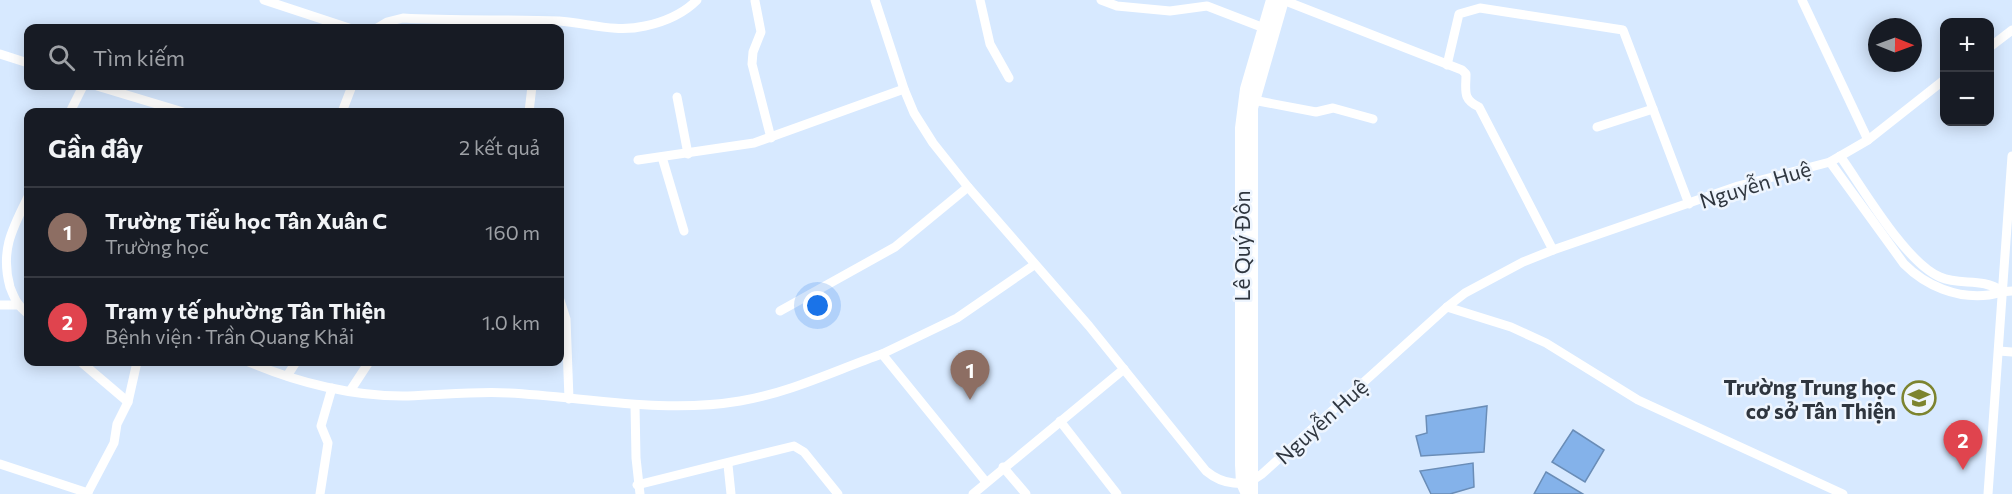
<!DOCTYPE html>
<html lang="vi">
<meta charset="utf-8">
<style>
:root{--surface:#171b24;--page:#242831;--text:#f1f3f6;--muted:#9ea1a6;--line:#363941;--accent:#0f766e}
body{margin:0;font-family:Commissioner,sans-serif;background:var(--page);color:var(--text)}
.controls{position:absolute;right:18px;top:18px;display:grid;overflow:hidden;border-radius:12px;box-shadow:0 3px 15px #0003}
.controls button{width:54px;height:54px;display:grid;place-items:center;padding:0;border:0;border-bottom:2px solid var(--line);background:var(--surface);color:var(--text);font:30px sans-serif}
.compass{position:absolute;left:1868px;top:18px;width:54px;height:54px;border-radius:50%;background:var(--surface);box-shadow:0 3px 15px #0003;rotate:91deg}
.you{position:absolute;left:818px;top:306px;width:21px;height:21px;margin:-15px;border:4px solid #fff;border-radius:50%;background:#1a73e8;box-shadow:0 0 0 9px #1a73e833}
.badge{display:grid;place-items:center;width:39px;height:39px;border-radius:50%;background:var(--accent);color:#fff;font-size:20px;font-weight:700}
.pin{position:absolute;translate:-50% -50px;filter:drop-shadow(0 2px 3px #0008)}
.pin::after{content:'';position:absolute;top:32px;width:21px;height:18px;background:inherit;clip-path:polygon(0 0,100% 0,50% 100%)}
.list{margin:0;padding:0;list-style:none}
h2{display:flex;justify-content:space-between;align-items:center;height:78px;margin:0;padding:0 24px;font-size:26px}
h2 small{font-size:20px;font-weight:400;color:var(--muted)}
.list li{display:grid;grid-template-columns:39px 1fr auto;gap:18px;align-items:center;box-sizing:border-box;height:90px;padding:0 24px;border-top:2px solid var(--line)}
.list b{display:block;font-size:22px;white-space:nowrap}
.list p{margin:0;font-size:20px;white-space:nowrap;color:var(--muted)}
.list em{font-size:20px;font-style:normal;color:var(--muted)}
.icon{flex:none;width:33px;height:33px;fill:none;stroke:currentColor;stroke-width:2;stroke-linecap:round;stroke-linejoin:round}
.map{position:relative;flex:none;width:2012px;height:494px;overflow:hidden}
.search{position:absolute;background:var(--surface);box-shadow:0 3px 15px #0003;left:24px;top:24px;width:540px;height:66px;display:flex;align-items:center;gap:15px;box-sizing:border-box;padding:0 21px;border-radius:12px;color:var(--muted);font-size:22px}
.panel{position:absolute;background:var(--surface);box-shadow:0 3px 15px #0003;left:24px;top:108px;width:540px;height:258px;border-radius:12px}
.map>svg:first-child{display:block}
.water{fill:#84b2ea;stroke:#6a8db7;stroke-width:1.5}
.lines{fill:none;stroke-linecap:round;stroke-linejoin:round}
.minor{stroke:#fff;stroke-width:9}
.major{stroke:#fff;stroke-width:12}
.labels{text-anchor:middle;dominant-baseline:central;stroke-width:5;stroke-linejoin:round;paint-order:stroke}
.street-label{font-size:21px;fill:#2f363f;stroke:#eef5fe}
.poi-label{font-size:21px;font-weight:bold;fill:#2f363f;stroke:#eef5fe;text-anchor:end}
</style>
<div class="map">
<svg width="2012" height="494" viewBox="0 0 2012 494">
<rect width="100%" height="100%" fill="#d7e9ff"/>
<g class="water">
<polygon points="1487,406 1484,452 1421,456 1416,436 1427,433 1426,416"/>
<polygon points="1573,430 1604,450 1585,482 1552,462"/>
<polygon points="1473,463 1474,487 1450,494 1431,494 1420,471"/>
<polygon points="1546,472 1583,494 1534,494"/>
</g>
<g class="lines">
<g class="minor">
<polyline points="264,0 349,28"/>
<path d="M 875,0 L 904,89 L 914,113 L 933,143 L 968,187 L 1089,326 L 1206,471 C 1223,485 1244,488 1262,474 L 1447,307 L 1465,293 L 1523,262 L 1553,250 L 1738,186 L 1830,162 L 1868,140 L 1944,80"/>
<polyline points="980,0 990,44 1009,78"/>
<polyline points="1101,0 1117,6 1170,11 1207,6 1264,28"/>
<path d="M 1283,0 L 1462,70 L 1466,74 C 1466,91 1462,99 1479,107 L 1553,250"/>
<polyline points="1802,0 1868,140"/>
<polyline points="755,1 761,32 753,52 752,64 771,138"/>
<path d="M 377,28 L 387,22 L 403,18 C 455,21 507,19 559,21 C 588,23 615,33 645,26 C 664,22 683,14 697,0"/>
<polyline points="1990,47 2012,30"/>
<polyline points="0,54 28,63"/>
<polyline points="1447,65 1459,14 1480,8 1623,30 1689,204"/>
<polyline points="97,86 183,112"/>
<polyline points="677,97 688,154"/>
<polyline points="1253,100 1316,112 1333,108 1373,119"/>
<polyline points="70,112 83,86"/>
<polyline points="342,112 352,86"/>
<polyline points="529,112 532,86"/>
<polyline points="1597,127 1653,109"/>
<path d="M 1840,156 C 1863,188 1905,262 1940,277 C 1961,286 1981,277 2002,291"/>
<polyline points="662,157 684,231"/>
<polyline points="638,160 754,143 904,89"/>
<path d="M 1830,162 L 1904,264 C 1926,286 1957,299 1989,295 C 1997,294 2003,291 2012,291"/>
<path d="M 28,197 C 12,229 0,251 10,287 C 15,300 18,306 28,314"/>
<polyline points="560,300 566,319 569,399"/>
<polyline points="0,305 17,305"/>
<polyline points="1447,307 1511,327 1546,343 1638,400 1843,494"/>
<polyline points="780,311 895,247 968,187"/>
<polyline points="1999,351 2012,352"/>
<polyline points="81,362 128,402"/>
<path d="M 249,362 C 298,383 355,397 408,396 C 442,395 475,391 509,393 C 585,397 663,414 740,401 C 789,393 836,370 882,354"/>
<polyline points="287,376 296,362"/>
<polyline points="350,391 369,362"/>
<polyline points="635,405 636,458 640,494"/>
<polyline points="1060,421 1117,494"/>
<polyline points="0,464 88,493"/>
<polyline points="728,465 731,494"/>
<polyline points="1003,467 1026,494"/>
<polyline points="986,482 882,354 957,318 1034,265"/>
<polyline points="637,485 794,446 804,452 838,494"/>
<polyline points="87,494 114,443 117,424 128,402 137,362"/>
<polyline points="320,494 328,443 321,426 332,388"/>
<polyline points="973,494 1124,369"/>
<polyline points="1988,494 2012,156"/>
</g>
<g class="major">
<polyline points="1247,494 1242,483 1241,465 1241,128 1246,89 1272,0"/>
<polyline points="1252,494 1252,108 1283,0"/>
</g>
</g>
<defs>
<symbol id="school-ring" viewBox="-11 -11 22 22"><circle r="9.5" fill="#eef5fe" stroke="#7d842f" stroke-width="1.5"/><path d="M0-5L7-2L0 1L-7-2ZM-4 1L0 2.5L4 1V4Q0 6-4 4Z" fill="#7d842f"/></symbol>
</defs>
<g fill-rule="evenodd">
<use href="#school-ring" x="1900" y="379" width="38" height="38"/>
</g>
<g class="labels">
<g class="street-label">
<text transform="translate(1755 184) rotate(-17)">Nguyễn Huệ</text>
<text transform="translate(1241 246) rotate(-90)">Lê Quý Đôn</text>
<text transform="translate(1321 421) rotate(-42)">Nguyễn Huệ</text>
</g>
<g class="poi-label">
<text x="1896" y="386">Trường Trung học<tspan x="1896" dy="24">cơ sở Tân Thiện</tspan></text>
</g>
</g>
</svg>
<div class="controls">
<button>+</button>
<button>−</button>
</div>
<svg class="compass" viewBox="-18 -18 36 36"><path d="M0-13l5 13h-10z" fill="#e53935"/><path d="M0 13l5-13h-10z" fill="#9ea1a6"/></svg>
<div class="you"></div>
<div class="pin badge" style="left:970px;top:400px;background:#8d6e63">1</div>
<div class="pin badge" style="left:1963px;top:470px;background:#e0444e">2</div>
<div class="search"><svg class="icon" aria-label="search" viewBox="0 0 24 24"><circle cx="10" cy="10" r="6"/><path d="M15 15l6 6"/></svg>Tìm kiếm</div>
<section class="panel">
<h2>Gần đây<small>2 kết quả</small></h2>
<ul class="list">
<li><span class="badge" style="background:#8d6e63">1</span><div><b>Trường Tiểu học Tân Xuân C</b><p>Trường học</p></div><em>160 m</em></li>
<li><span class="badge" style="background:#e0444e">2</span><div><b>Trạm y tế phường Tân Thiện</b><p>Bệnh viện · Trần Quang Khải</p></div><em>1.0 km</em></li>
</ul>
</section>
</div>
